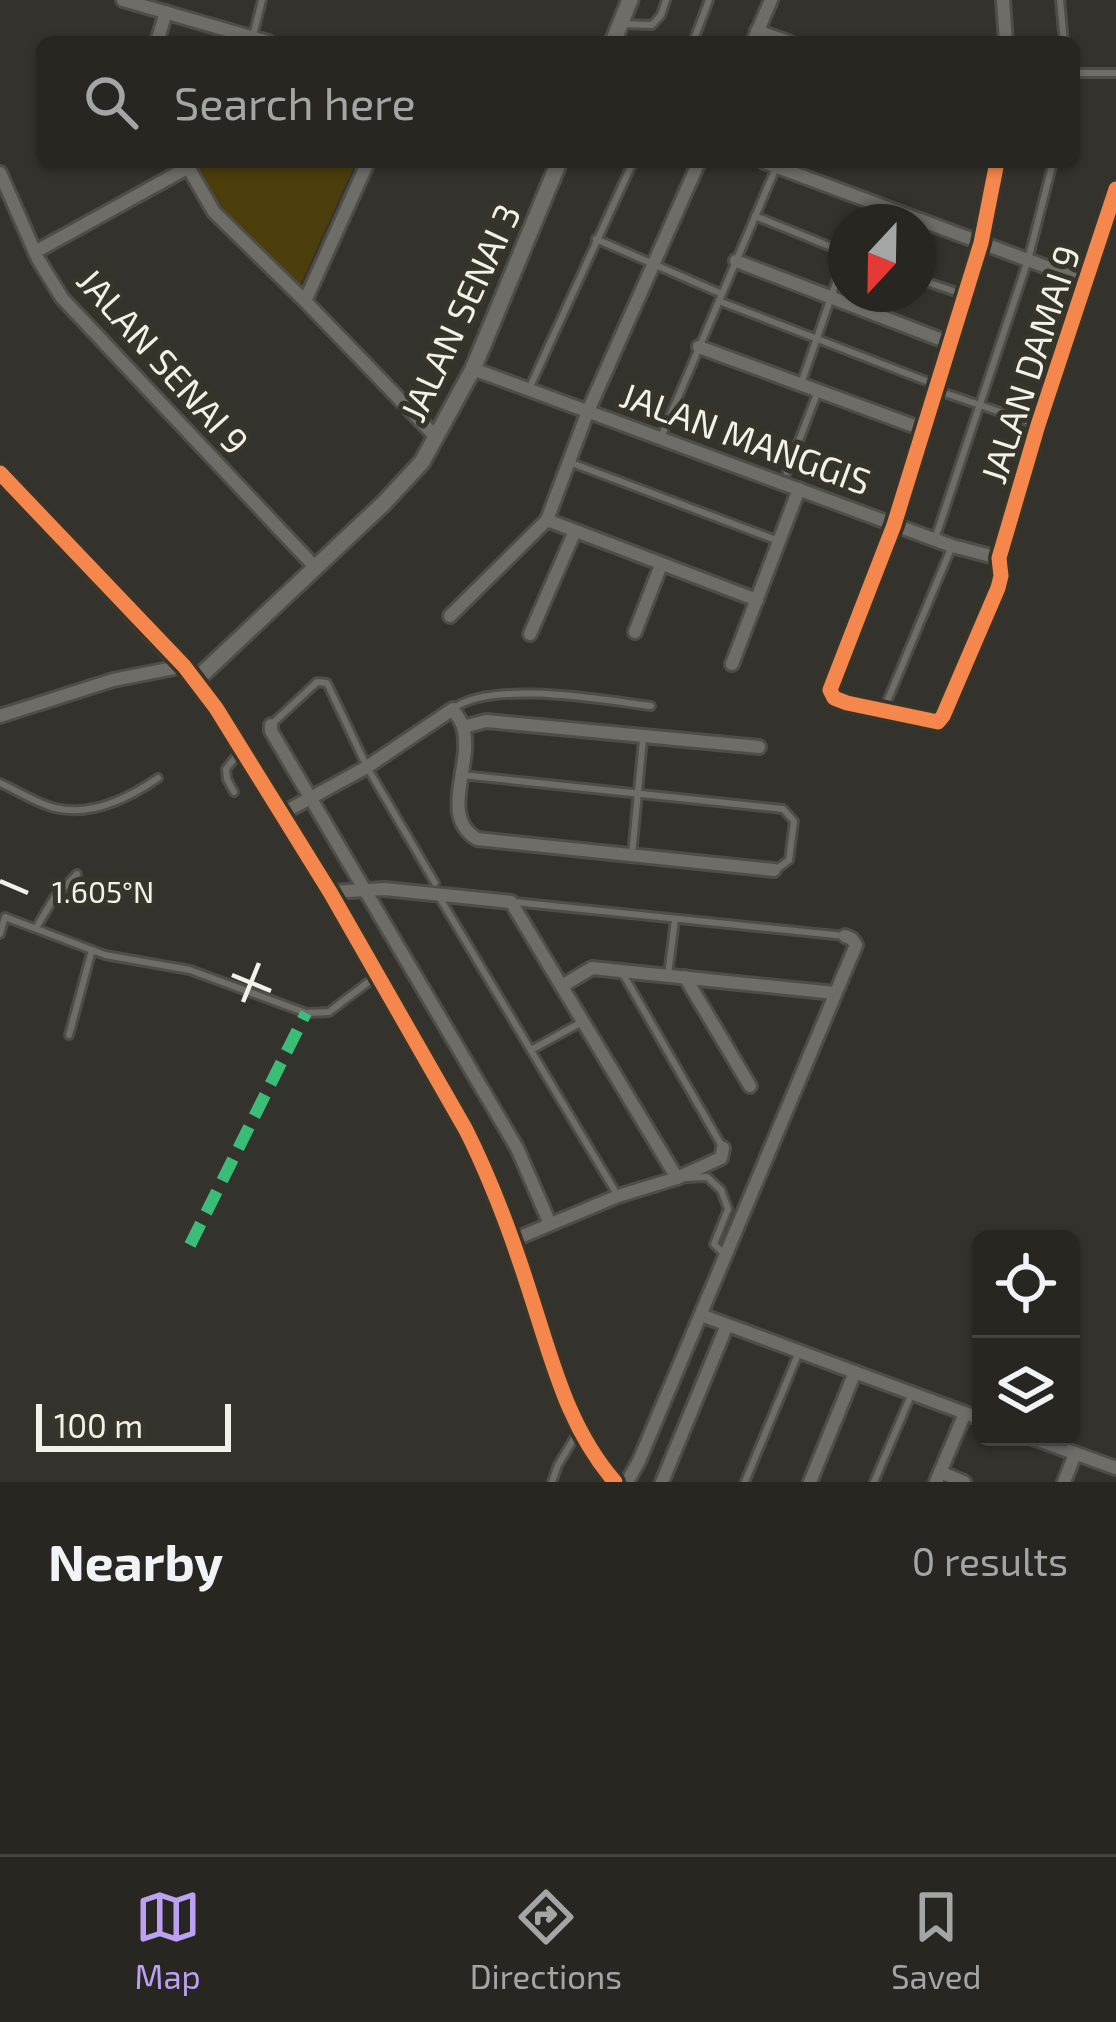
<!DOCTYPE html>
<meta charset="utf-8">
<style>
:root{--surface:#272621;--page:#33322e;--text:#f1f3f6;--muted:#a4a5a5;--line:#43433f;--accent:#bca0f2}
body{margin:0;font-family:"Exo 2",sans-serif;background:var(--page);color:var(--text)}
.controls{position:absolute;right:36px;bottom:36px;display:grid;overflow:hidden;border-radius:18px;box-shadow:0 3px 9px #0004}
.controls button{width:108px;height:108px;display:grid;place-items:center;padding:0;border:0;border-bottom:3px solid var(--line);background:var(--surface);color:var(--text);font:60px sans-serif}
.compass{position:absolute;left:828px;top:204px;width:108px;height:108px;border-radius:50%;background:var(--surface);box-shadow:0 3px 9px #0004;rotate:202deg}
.scale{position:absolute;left:36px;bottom:30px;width:195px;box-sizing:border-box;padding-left:12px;border:6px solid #f3f1ea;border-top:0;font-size:33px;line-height:42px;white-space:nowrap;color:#f3f1ea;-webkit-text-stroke:9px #373429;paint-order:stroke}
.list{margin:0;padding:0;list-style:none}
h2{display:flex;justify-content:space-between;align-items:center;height:156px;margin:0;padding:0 48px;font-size:51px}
h2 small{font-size:39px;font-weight:400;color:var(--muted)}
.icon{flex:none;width:66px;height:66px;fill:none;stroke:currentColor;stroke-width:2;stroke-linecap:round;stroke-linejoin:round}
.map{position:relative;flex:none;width:1116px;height:1482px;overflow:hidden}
.search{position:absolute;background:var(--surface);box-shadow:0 3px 9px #0004;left:36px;right:36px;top:36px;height:132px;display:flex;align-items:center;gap:30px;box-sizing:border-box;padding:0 42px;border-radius:18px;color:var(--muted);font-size:45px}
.sheet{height:372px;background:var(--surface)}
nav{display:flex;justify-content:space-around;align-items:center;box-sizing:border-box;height:168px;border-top:3px solid var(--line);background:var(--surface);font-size:33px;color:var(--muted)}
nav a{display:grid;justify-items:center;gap:6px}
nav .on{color:var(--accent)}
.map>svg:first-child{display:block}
.green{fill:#4b3e0b}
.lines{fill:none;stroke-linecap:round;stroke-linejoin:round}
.service-casing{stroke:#4f4d48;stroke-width:12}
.minor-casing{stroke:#4f4d48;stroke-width:18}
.tertiary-casing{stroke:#4f4d48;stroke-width:21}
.service{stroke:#6e6d68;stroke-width:6}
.minor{stroke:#6e6d68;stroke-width:12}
.tertiary{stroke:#6e6d68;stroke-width:15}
.quiet{stroke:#3abd76;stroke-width:12;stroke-dasharray:24 12;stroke-linecap:butt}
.cycleway-casing{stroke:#373429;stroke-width:22}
.cycleway{stroke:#f5874c;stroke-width:15}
.ticks{fill:none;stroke:#f3f1ea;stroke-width:4.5}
.labels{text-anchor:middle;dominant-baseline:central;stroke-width:10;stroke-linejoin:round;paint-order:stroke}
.street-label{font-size:36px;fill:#f3f1ea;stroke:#373429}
.ticks-label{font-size:30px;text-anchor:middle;fill:#f3f1ea;stroke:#373429;stroke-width:10;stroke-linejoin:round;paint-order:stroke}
</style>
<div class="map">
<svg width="1116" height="1482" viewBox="0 0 1116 1482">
<rect width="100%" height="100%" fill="#34322c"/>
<polygon class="green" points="194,162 356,162 298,290 216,205"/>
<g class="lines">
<defs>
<g id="service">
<polyline points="1060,0 1064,42"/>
<polyline points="624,24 652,25 661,15 666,0"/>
<polyline points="253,36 262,0"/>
<polyline points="693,42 709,0"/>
<polyline points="1074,73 1116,73"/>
<polyline points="755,216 846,253"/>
<polyline points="596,239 722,294"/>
<polyline points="918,279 962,294"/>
<polyline points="719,301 934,384"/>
<polyline points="802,381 846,254"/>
<polyline points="529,389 633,162"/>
<polyline points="936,390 1035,424"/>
<polyline points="661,437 775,170"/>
<polyline points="569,462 776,540"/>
<polyline points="787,472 818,391"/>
<polyline points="935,539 1028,260 1053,162"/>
<path d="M 454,708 C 495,680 603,700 651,706"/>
<polyline points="884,709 952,546"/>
<polyline points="271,725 317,682 327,683 367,767 435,883"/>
<polyline points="462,775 783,809 794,821 789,860 777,869"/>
<path d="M 0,783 C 18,791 36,803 55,808 C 91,817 129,798 158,778"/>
<polyline points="234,792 227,779 226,769 241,750"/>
<polyline points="632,855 643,739"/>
<polyline points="438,895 618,1196"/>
<polyline points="514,902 845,936"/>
<polyline points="36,928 54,898 77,874"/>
<polyline points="0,934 5,917 105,955 190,970 306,1013 329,1012 375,977"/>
<polyline points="623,974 723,1148"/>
<polyline points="668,975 675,919"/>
<polyline points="69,1035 92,950"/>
<polyline points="531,1050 582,1022"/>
<polyline points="686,1178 707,1177 721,1190 728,1209 714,1244 725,1255"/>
<polyline points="552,1482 558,1465 578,1432"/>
<polyline points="745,1482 799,1352"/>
<polyline points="874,1482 912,1393"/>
</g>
<g id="minor">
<polyline points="123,0 268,42"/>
<polyline points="1003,0 1006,42"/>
<polyline points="757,31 788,42"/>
<polyline points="157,42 166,12"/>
<polyline points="753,42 771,0"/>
<polyline points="185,162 214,212 305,301 436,437"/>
<polyline points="764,162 1087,282"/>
<polyline points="997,162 981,243 894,525 830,690 834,698 847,703 938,722 943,716 998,588 1001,576 999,558 1038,425 1116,189"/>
<polyline points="0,173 38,259 62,298 315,567"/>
<polyline points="35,252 187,168"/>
<polyline points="736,261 950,343"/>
<polyline points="305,301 368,162"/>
<polyline points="699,347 922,429"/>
<polyline points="473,369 952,546 999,558"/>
<polyline points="547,520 757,600"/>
<polyline points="450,616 547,520 588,411 699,162"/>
<polyline points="635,632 661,565"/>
<polyline points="530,634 575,531"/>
<polyline points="732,664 799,489"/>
<path d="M 196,680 L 283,813 L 466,1130 C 493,1184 513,1239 531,1296 C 553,1363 568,1428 615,1482"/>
<polyline points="0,716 113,680 184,666"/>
<polyline points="271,725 271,731 517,1148 550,1224"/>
<polyline points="463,727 486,721 759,747"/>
<path d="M 283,813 L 367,767 L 453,709 C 456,715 461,720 463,727 C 474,764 438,816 477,839 L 774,870"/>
<polyline points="330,892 385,889 511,902 677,1178"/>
<polyline points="685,977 750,1086"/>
<polyline points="562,986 592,968 835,993"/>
<polyline points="513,1240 618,1196 677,1178 721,1158 723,1148"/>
<polyline points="701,1315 981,1419"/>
<polyline points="1030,1437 1116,1468"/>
<polyline points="940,1472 964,1482"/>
<polyline points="627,1482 639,1461 856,945 852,939 845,936"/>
<polyline points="662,1482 727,1325"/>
<polyline points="810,1482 855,1372"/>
<polyline points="936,1482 965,1413"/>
<polyline points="1064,1482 1075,1454"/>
</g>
<g id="tertiary">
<polyline points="613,42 630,0"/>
<polyline points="0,473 196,680 384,503 422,462 473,369 559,162"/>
</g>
</defs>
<use href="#service" class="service-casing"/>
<use href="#minor" class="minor-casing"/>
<use href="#tertiary" class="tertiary-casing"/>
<use href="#service" class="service"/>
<use href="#minor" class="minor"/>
<use href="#tertiary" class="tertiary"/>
<polyline class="quiet" points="190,1245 306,1013"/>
<defs>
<g id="cycleway">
<polyline points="997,162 981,243 894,525 830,690 834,698 847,703 938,722 943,716 998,588 1001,576 999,558 1038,425 1116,189"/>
<path d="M 0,473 L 184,666 L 216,708 L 330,892 L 466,1130 C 493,1184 513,1239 531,1296 C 553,1363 568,1428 615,1482"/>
</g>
</defs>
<use href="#cycleway" class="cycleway-casing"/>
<use href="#cycleway" class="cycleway"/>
</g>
<path class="ticks" d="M 0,881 L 28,893M 232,975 L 271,991M 243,1002 L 259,963"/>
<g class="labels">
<g class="street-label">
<text transform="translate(459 312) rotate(-65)">JALAN SENAI 3</text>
<text transform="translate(164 360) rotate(48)">JALAN SENAI 9</text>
<text transform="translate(1029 364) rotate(-72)">JALAN DAMAI 9</text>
<text transform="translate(746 437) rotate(20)">JALAN MANGGIS</text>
</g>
</g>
<g class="ticks-label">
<text x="103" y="903">1.605°N</text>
</g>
</svg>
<div class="controls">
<button><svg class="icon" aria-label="locate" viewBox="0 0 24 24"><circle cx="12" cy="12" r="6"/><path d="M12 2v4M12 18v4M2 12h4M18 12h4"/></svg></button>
<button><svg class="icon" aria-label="layers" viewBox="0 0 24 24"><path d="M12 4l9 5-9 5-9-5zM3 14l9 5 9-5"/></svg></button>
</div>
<svg class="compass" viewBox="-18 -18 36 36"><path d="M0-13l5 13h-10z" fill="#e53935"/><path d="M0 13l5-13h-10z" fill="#a4a5a5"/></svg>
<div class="scale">100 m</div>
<div class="search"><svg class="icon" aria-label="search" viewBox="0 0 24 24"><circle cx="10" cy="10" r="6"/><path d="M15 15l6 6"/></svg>Search here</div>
</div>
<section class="sheet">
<h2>Nearby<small>0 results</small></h2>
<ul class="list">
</ul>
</section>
<nav>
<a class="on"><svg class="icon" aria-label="map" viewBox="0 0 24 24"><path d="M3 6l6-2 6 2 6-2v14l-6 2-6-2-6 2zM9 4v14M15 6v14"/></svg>Map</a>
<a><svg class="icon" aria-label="directions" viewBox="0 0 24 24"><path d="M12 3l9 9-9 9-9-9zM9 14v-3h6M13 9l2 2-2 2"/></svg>Directions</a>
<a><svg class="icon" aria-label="saved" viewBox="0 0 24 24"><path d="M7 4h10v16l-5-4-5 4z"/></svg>Saved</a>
</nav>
